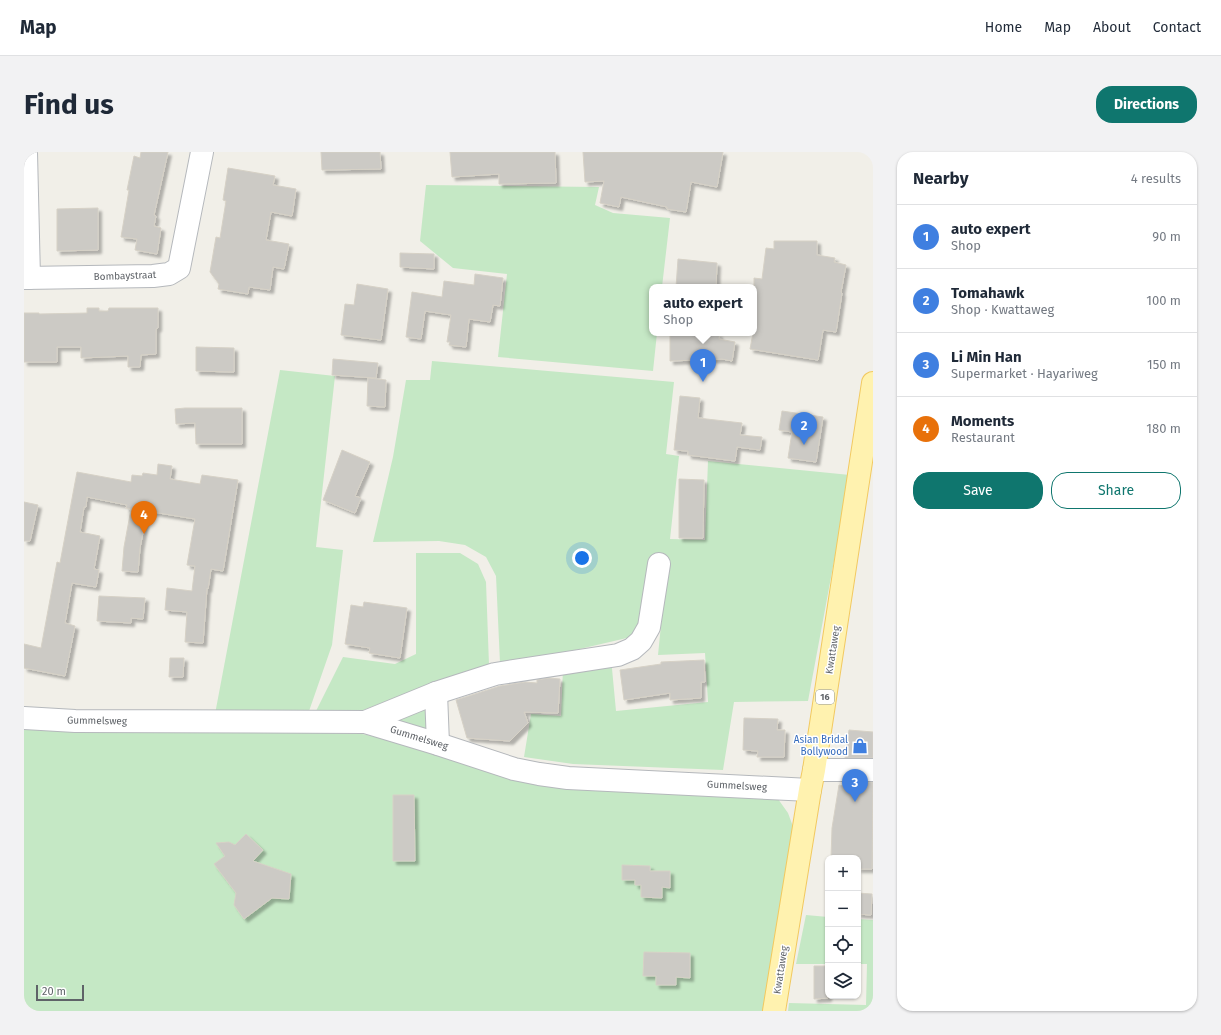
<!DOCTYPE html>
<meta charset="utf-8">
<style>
:root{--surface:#fff;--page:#f2f2f3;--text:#1f2937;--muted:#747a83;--line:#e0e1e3;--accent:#0f766e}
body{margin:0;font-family:"Fira Sans",sans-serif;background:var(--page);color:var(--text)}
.controls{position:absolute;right:12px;bottom:12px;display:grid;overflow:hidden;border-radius:8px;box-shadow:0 1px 3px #0004}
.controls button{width:36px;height:36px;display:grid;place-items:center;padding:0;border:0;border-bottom:1px solid var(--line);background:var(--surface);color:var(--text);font:20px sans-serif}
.scale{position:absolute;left:12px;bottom:10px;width:48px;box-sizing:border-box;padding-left:4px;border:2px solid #5f6368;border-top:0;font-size:11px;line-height:14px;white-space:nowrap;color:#5f6368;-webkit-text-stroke:3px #fff;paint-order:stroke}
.you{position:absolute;left:558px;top:406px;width:14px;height:14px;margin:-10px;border:3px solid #fff;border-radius:50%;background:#1a73e8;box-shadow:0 0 0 6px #1a73e833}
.badge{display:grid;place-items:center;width:26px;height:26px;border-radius:50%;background:var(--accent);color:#fff;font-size:13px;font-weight:700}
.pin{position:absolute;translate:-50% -33px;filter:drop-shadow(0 1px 2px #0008)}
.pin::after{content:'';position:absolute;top:21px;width:14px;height:12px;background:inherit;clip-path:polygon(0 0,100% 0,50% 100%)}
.popup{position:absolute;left:625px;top:132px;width:108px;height:52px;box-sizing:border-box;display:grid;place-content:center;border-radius:8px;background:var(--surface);filter:drop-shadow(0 1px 3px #0005);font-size:13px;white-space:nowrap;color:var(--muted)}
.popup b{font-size:15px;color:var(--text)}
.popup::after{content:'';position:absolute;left:50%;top:100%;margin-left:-8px;border:8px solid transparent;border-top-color:var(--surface)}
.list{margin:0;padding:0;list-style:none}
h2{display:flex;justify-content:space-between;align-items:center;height:52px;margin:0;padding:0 16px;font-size:17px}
h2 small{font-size:13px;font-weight:400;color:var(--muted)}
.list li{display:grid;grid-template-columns:26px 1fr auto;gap:12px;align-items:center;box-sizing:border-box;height:64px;padding:0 16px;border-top:1px solid var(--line)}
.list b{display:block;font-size:15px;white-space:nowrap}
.list p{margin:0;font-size:13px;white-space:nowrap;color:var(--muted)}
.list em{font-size:13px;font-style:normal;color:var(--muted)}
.actions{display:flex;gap:8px;padding:12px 16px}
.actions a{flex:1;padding:9px 0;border:1px solid var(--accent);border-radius:16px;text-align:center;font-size:14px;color:var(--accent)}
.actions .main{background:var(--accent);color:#fff}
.icon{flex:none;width:22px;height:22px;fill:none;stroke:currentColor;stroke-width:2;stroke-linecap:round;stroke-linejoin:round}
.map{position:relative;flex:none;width:849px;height:859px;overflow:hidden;border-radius:16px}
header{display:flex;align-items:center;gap:24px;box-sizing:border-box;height:56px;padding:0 20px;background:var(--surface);border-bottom:1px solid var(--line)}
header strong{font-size:19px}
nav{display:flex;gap:22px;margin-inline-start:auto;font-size:14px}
.intro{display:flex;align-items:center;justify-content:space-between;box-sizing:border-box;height:96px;padding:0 24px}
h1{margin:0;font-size:28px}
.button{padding:10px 18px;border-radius:16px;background:var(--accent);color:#fff;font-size:14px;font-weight:700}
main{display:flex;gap:24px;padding:0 24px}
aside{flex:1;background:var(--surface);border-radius:16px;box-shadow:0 1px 3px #0004}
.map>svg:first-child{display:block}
.green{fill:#c5e8c5}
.building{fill:#cccac5;stroke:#d6d1c6;filter:url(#shadow)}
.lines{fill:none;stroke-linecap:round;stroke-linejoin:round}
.minor-casing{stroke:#b5b8bc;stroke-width:24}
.major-casing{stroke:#f2c960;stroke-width:24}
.minor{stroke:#fff;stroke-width:22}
.major{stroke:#fff2af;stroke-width:22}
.labels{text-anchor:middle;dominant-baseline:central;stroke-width:3;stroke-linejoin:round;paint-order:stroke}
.shield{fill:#fff;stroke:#8f9295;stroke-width:1}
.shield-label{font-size:9px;font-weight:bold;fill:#5f6368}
.street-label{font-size:10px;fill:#5f6368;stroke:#fff}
.shop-label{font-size:10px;fill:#366cbe;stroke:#fff;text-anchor:end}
</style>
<header>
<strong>Map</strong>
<nav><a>Home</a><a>Map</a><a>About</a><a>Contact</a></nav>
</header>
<div class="intro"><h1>Find us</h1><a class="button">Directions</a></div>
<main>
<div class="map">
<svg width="849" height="859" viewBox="0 0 849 859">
<defs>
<filter id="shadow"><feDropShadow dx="3.5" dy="3.5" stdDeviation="1" flood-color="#0004"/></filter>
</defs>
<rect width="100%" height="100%" fill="#f1efe8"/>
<g class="green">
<polygon points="402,33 575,35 571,53 589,61 646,66 638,135 628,135 628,181 633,181 629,219 474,205 483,122 429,116 396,89"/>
<polygon points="408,209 650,230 642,302 655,304 646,387 681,388 684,309 826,323 784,549 710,550 699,618 549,612 500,605 507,562 537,564 539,517 587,506 592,559 684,550 681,501 634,503 640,443 620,482 483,514 476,511 472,424 462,405 441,393 415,389 349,390 369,305 382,228 406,228"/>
<polygon points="256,218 311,224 292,395 319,398 308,493 284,562 191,562"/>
<polygon points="392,401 436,401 454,412 462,430 465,513 399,535 329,562 290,563 319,505 371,512 392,502"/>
<polygon points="407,547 408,586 356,571"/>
<polygon points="0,573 338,582 408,596 738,641 754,647 764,661 771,680 742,859 0,859"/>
<polygon points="782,763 804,765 804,812 772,812"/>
<polygon points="834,767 849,768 849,859 764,859 765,851 842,853 843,812 834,812"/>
</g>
<g class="building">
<polygon points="117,0 144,0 130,63 132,64 130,74 137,76 133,102 111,98 113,87 97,85 105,38 103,38 110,4 116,6"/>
<polygon points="297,0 356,0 357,17 298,18"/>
<polygon points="426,0 531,0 532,31 475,32 475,22 428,25"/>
<polygon points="559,0 699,0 693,35 667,30 662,60 643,57 643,55 597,45 595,55 576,51 580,29 561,30"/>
<polygon points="204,16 251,24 249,33 272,37 268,64 247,60 242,88 265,92 260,117 249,115 246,138 225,135 224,142 194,137 195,132 186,120 192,85 196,86 202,49 199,48"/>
<polygon points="74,56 74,98 33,99 33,57"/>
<polygon points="750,89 793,89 793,103 811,106 810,110 822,113 817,140 818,141 812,180 799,178 794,208 726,197 732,165 730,165 730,126 738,127 742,96 750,97"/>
<polygon points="376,101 410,102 410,117 376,115"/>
<polygon points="654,107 693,111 692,135 652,135"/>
<polygon points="451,122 479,126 476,154 469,153 466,170 445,167 442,195 425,193 426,190 423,190 427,163 401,159 397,187 382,185 388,140 418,145 420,129 450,133"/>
<polygon points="333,132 364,137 357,188 317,183 321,152 330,153"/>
<polygon points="63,156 75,156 75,159 84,159 85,156 134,156 134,176 132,177 132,202 117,203 116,215 104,215 104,204 57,206 57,195 33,195 33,210 0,210 0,161 15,161 15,162 63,161"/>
<polygon points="652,181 695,182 695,187 711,190 708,209 698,207 646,209 646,182"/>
<polygon points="172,195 210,196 210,220 172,219"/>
<polygon points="309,207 354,211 352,226 308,223"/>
<polygon points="344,226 362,228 361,255 343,254"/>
<polygon points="656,244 676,246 674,266 718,271 716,283 738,285 736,298 713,295 711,309 664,303 664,299 650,298"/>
<polygon points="161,256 218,256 218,292 172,292 171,271 152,272 151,257"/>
<polygon points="758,259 799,265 792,310 764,306 768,280 755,278"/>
<polygon points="318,298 346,310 331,344 337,346 331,361 299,348"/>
<polygon points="134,312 148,314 146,327 176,332 178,323 214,328 199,419 187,417 184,437 183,436 179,491 161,490 163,460 141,458 143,436 168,439 171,414 163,413 171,367 123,359 116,396 114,420 98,419 100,395 107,357 102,356 103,353 63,345 62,355 60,355 56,380 76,384 70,417 75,418 72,435 48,431 41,471 51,474 41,524 0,516 0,492 17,496 33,410 36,411 53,320 107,330 108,323 118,324 119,321 133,323"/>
<polygon points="655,327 680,328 679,386 655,386"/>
<polygon points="0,350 14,353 6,389 0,389"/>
<polygon points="75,444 121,446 119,467 107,466 107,471 73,469"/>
<polygon points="340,450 383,456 376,506 345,501 346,496 321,492 327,453 339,455"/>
<polygon points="146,506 160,506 159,525 145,525"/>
<polygon points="680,508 681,530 677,530 677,546 646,548 646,541 600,548 596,518 637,512 637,510"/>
<polygon points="525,526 536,527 534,561 500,560 504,571 486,589 443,586 432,548 476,534 501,530 513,531 513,528"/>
<polygon points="720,566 754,567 753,578 761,578 760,605 733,605 734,599 719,598"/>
<polygon points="825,578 849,580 849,606 821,606"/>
<polygon points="828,630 849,630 848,717 834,717 834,706 807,706 808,676 815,633 827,636"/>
<polygon points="369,643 390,643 391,709 369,709"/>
<polygon points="222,682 239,698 229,709 267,722 265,747 248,746 220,767 210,753 212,741 190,712 201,704 192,691 205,690 211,693"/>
<polygon points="598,713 626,714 626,719 646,719 646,736 638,735 638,746 617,745 617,733 611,733 611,728 598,728"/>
<polygon points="834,741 848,742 847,763 834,762"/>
<polygon points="620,800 666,801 666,826 652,825 652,833 632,833 632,824 619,824"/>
<polygon points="790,814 804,814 804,846 790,847"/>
</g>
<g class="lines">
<defs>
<g id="minor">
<polyline points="2,0 5,126"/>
<polyline points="0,126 129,124 145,122 155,116 178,0"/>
<polyline points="412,541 414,592"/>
<polyline points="0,566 51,569 341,570 414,592 490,617 515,622 544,626 786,638"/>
<polyline points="341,570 412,541 471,522 594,503 608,497 617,489 625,475 635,412"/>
<polyline points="790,618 849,618"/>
</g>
<polyline id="major" points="750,859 786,638 790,618 849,231"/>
</defs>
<use href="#minor" class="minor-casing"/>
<use href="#major" class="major-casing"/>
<use href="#minor" class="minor"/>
<use href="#major" class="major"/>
</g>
<defs>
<symbol id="shop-bare" viewBox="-9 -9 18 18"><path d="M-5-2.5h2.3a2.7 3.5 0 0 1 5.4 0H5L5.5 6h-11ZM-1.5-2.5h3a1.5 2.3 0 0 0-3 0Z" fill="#3f7fe0" stroke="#fff" stroke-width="2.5" paint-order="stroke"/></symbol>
</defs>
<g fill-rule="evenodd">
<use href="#shop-bare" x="825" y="583" width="22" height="22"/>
</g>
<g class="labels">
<rect class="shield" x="792" y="538" width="18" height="14" rx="3"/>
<g class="shield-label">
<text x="801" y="545">16</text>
</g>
<g class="street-label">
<text transform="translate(101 124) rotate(-2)">Bombaystraat</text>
<text transform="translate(809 498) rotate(-81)">Kwattaweg</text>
<text transform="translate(73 569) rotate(1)">Gummelsweg</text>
<text transform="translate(395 586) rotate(17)">Gummelsweg</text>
<text transform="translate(713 634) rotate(3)">Gummelsweg</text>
<text transform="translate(757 818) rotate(-81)">Kwattaweg</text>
</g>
<g class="shop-label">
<text x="824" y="588">Asian Bridal<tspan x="824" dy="12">Bollywood</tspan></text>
</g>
</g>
</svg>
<div class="controls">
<button>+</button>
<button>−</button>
<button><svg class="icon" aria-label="locate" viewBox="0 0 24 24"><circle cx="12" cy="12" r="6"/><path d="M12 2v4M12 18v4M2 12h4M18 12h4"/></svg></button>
<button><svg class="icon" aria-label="layers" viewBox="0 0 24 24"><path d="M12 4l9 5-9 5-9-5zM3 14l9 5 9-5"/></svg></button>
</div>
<div class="scale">20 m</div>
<div class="you"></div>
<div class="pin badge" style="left:679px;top:230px;background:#3f7fe0">1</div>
<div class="popup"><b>auto expert</b>Shop</div>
<div class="pin badge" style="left:780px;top:293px;background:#3f7fe0">2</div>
<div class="pin badge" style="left:831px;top:650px;background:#3f7fe0">3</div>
<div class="pin badge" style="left:120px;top:382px;background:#e8710a">4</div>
</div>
<aside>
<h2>Nearby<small>4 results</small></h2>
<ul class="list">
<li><span class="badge" style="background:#3f7fe0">1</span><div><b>auto expert</b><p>Shop</p></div><em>90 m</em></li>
<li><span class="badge" style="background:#3f7fe0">2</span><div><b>Tomahawk</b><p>Shop · Kwattaweg</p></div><em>100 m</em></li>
<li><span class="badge" style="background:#3f7fe0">3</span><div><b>Li Min Han</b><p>Supermarket · Hayariweg</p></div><em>150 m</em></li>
<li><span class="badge" style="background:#e8710a">4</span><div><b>Moments</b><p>Restaurant</p></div><em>180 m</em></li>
</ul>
<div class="actions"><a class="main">Save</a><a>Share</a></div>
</aside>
</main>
